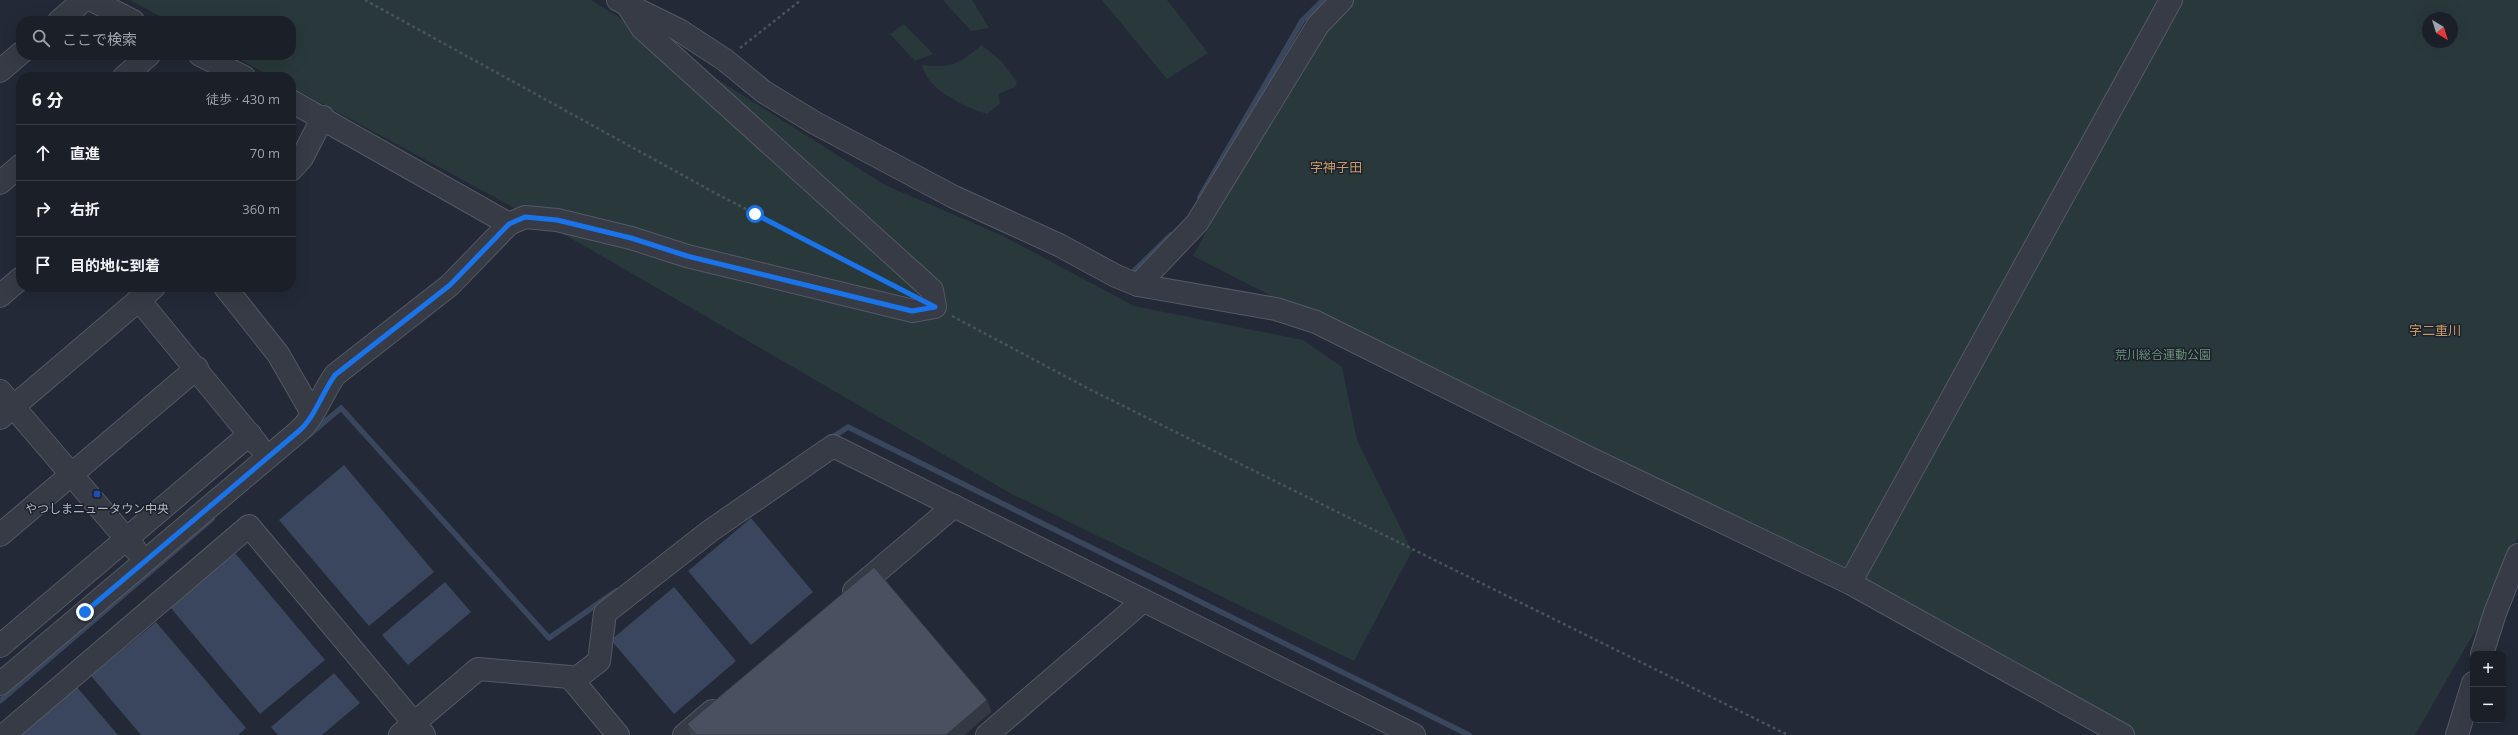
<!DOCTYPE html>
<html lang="ja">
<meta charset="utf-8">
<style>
:root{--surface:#1a1f28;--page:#272c34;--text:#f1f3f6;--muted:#9fa2a8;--line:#383d45}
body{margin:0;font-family:"Open Sans","Noto Sans JP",sans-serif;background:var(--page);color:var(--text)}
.controls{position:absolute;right:12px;bottom:12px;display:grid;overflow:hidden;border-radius:8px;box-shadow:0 4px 16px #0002}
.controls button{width:36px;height:36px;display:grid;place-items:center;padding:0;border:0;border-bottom:1px solid var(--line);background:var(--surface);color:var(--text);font:20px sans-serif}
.compass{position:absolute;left:2422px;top:12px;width:36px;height:36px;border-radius:50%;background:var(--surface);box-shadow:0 4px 16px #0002;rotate:142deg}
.stop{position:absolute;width:12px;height:12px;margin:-9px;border:3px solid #1a73e8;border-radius:50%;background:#fff}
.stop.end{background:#1a73e8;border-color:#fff;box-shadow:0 1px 4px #0008}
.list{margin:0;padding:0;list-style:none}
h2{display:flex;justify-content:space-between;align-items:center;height:52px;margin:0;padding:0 16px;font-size:17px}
h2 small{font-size:13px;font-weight:400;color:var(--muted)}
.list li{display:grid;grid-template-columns:26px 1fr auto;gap:12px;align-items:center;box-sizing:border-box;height:56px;padding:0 16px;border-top:1px solid var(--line)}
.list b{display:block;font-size:15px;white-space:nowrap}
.list em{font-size:13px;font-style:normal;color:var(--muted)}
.icon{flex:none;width:22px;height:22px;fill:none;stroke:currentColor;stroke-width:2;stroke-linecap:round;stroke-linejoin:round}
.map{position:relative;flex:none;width:2518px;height:735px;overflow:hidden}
.search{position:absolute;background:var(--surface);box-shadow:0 4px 16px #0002;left:16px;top:16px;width:280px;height:44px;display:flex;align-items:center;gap:10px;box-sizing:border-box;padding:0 14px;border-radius:16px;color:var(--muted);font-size:15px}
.panel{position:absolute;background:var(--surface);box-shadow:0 4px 16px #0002;left:16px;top:72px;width:280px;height:220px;border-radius:16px}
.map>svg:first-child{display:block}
.green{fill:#29393b;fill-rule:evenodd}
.water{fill:#3a465d}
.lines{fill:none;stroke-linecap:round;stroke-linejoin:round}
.stream{stroke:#3a465d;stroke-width:5.5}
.minor-casing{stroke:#545964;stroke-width:24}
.path{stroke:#475458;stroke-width:2.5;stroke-dasharray:3 3;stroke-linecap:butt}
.minor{stroke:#363b46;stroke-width:22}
.wall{fill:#404552}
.shaded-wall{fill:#343842}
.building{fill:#4a505f;stroke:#343842}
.route{stroke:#1a73e8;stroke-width:5}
.transit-dot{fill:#1a4fb4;stroke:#1c212b;stroke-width:1.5}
.labels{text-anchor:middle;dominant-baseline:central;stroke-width:3;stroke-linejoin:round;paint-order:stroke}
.park-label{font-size:12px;fill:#6b9178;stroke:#1c212b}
.poi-label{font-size:12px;fill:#b1b6c3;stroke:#1c212b}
.neighbourhood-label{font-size:13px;fill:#c69b68;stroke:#1c212b}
</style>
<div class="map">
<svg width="2518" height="735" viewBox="0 0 2518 735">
<rect width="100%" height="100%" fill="#232936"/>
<g class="green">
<polygon points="130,0 591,0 885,185 1001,235 1134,306 1303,340 1342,367 1357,440 1412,551 1354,661 1008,492 583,245 291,87 291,77 272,77 232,55 291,55 291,21 169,21"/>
<polygon points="943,0 972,0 989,28 971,31"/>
<polygon points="1102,0 1167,0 1208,53 1167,79"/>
<path d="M 1347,0 L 2518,0 L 2518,537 L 2491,603 L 2415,735 L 2131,735 L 1193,256 L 1283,88 ZM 2428,18 L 2452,18 L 2452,42 L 2428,42 Z"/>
<polygon points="904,24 933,54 915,61 890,34"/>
<path d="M 982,45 L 1001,61 L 1017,82 L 1015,87 L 998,94 L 1000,103 L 987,114 C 965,107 927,90 922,65 C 953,69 959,63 982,45 Z"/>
</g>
<g class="water">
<polygon points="344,465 434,572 369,626 279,520"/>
<polygon points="751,518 813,592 751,645 688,571"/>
<polygon points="235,553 325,660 260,714 170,607"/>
<polygon points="445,582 471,612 408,665 382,635"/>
<polygon points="674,587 736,661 674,714 611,640"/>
<polygon points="156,622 246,728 238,735 141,735 91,676"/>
<polygon points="334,673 360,703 322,735 278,735 271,727"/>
<polygon points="76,686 118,735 19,735"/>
</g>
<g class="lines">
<g class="stream">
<polyline points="1200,197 1302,21 1323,0"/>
<polyline points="1135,270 1171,235"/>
<polyline points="308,436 341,408 549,638 616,591"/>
<polyline points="830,439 848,427 1469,735"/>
<polyline points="0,701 212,519"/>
</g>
<defs>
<g id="minor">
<polyline points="92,0 133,21"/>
<polyline points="618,0 679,30 725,60 764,92 815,123 954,197 1059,245 1116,276 1138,285 1276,309 1316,322 1585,456 1850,583 2123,735"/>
<polyline points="59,21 84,0"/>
<polyline points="200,55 244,77"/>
<polyline points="0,71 21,53"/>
<polyline points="124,77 149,55"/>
<polyline points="291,101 509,224"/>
<polyline points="291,170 302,158 323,117"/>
<polyline points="0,183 21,165"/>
<polyline points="1138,285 1197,223 1318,25 1342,0"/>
<polyline points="225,287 278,354 312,413"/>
<polyline points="0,296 21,278"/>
<polyline points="139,300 258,445"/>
<polyline points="0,391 135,549"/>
<polyline points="0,418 154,287"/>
<polyline points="0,535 197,368"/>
<polyline points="1850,583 2171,0"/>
<polyline points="854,591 954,506"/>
<polyline points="0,646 250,434"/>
<polyline points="2482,654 2495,613 2518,555"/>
<polyline points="573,681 599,661 605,613 710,531 833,446 1414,735"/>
<path d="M 0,684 L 299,431 C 315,417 322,393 335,375 L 450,285 L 509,224 L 525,217 L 557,220 L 631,238 L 687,256 L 913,311 L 935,307 L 932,290 L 642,28 L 628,6"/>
<polyline points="4,735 249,526 424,735"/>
<polyline points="400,735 478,669 570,677 618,735"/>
<polyline points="684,735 712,711"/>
<polyline points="987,735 1143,601"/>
<polyline points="2457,735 2473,683"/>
</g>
</defs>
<use href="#minor" class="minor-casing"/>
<g class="path">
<polyline points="365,0 715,193 889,283"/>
<polyline points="740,48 801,0"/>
<polyline points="952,316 1091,390 1788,735"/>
</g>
<use href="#minor" class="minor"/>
</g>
<polygon class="wall" points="987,700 991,712 964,735 691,735 687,724"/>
<polygon class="shaded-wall" points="987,700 991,712 964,735 946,735"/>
<polygon class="building" points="874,567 987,700 946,735 696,735 687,724"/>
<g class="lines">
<path class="route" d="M 85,612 L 299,431 C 315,417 322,393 335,375 L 450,285 L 509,224 L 525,217 L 557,220 L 631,238 L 687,256 L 912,311 L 935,307 L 755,214"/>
</g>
<rect class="transit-dot" x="93" y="490" width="8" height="8" rx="2"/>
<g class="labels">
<g class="park-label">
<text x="2163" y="354">荒川総合運動公園</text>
</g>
<g class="poi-label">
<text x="97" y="508">やつしまニュータウン中央</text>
</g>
<g class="neighbourhood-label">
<text x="1336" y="167">字神子田</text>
<text x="2435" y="330">字二重川</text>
</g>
</g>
</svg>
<div class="controls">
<button>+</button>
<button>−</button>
</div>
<svg class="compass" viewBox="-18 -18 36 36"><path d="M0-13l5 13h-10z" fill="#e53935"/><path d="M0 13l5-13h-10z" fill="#9fa2a8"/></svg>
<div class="stop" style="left:755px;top:214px"></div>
<div class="stop end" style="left:85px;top:612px"></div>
<div class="search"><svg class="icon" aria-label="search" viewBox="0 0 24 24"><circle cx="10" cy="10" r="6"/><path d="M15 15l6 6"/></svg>ここで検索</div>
<section class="panel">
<h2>6 分<small>徒歩 · 430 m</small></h2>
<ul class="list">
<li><svg class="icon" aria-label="ahead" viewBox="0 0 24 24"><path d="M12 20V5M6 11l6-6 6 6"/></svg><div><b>直進</b></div><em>70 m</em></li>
<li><svg class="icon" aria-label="right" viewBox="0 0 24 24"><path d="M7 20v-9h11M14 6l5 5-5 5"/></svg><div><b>右折</b></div><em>360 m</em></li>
<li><svg class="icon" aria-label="arrive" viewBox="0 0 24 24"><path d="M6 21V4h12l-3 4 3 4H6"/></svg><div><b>目的地に到着</b></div></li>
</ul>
</section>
</div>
